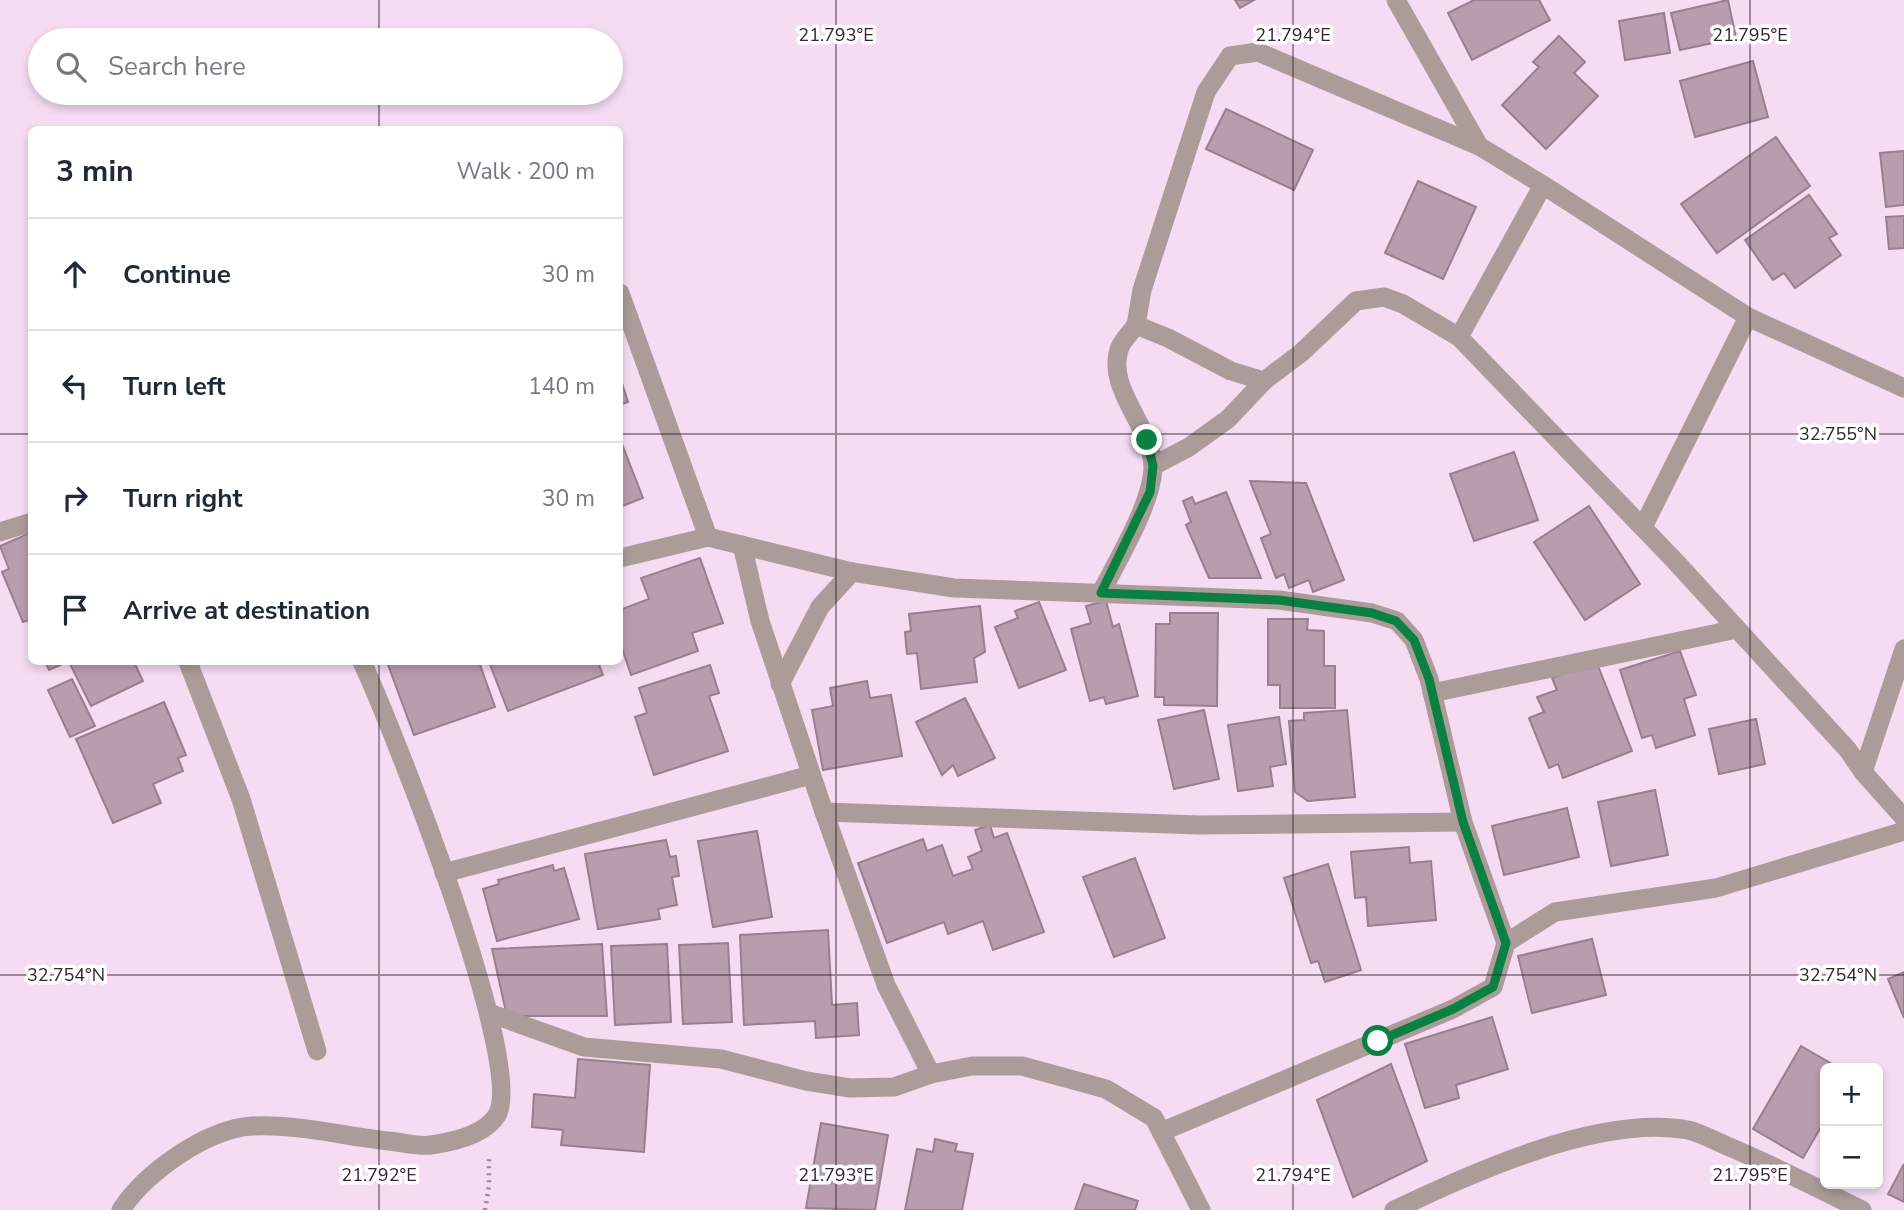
<!DOCTYPE html>
<meta charset="utf-8">
<style>
:root{--surface:#fff;--page:#f2f2f3;--text:#1f2937;--muted:#747a83;--line:#e0e1e3}
body{margin:0;font-family:"Nunito Sans",sans-serif;background:var(--page);color:var(--text)}
.controls{position:absolute;right:21px;bottom:21px;display:grid;overflow:hidden;border-radius:10px;box-shadow:0 4px 10px #0003}
.controls button{width:63px;height:63px;display:grid;place-items:center;padding:0;border:0;border-bottom:2px solid var(--line);background:var(--surface);color:var(--text);font:35px sans-serif}
.stop{position:absolute;width:21px;height:21px;margin:-16px;border:5px solid #0b8043;border-radius:50%;background:#fff}
.stop.end{background:#0b8043;border-color:#fff;box-shadow:0 2px 7px #0008}
.list{margin:0;padding:0;list-style:none}
h2{display:flex;justify-content:space-between;align-items:center;height:91px;margin:0;padding:0 28px;font-size:30px}
h2 small{font-size:23px;font-weight:400;color:var(--muted)}
.list li{display:grid;grid-template-columns:46px 1fr auto;gap:21px;align-items:center;box-sizing:border-box;height:112px;padding:0 28px;border-top:2px solid var(--line)}
.list b{display:block;font-size:26px;white-space:nowrap}
.list em{font-size:23px;font-style:normal;color:var(--muted)}
.icon{flex:none;width:38px;height:38px;fill:none;stroke:currentColor;stroke-width:2;stroke-linecap:round;stroke-linejoin:round}
.map{position:relative;flex:none;width:1904px;height:1210px;overflow:hidden}
.search{position:absolute;background:var(--surface);box-shadow:0 4px 10px #0003;left:28px;top:28px;width:595px;height:77px;display:flex;align-items:center;gap:18px;box-sizing:border-box;padding:0 24px;border-radius:38px;color:var(--muted);font-size:26px}
.panel{position:absolute;background:var(--surface);box-shadow:0 4px 10px #0003;left:28px;top:126px;width:595px;height:539px;border-radius:10px}
.map>svg:first-child{display:block}
.building{fill:#b89daf;stroke:#987e8f;stroke-width:2}
.lines{fill:none;stroke-linecap:round;stroke-linejoin:round}
.path{stroke:#998898;stroke-width:4.5;stroke-dasharray:2 5;stroke-linecap:butt}
.minor{stroke:#ab9c9a;stroke-width:19}
.route{stroke:#0b8043;stroke-width:9}
.ticks{fill:none;stroke:#2f262f;stroke-width:2;stroke-opacity:0.45}
.ticks-label{font-size:18px;text-anchor:middle;fill:#2f262f;stroke:#fff;stroke-width:7;stroke-linejoin:round;paint-order:stroke}
</style>
<div class="map">
<svg width="1904" height="1210" viewBox="0 0 1904 1210">
<rect width="100%" height="100%" fill="#f5dcf3"/>
<g class="building">
<polygon points="1235,0 1254,0 1240,8"/>
<polygon points="1474,0 1539,0 1550,20 1472,60 1448,13"/>
<polygon points="1728,0 1736,38 1680,50 1671,13"/>
<polygon points="1664,13 1670,53 1625,60 1619,21"/>
<polygon points="1559,36 1585,62 1574,73 1598,96 1546,149 1502,105 1539,67 1533,62"/>
<polygon points="1753,61 1768,117 1695,137 1680,81"/>
<polygon points="1226,109 1313,150 1294,190 1206,149"/>
<polygon points="1776,137 1810,186 1717,253 1681,204"/>
<polygon points="1904,151 1904,205 1886,207 1880,153"/>
<polygon points="1418,181 1476,207 1443,279 1385,253"/>
<polygon points="1809,195 1837,234 1829,238 1841,255 1795,288 1784,273 1773,280 1745,240"/>
<polygon points="1904,216 1904,248 1889,249 1886,217"/>
<polygon points="620,377 628,402 620,405"/>
<polygon points="620,439 643,498 620,507"/>
<polygon points="1514,452 1538,520 1474,541 1450,474"/>
<polygon points="1250,481 1306,483 1344,580 1313,592 1309,580 1289,588 1284,574 1276,578 1261,538 1271,534"/>
<polygon points="1226,492 1261,578 1209,578 1186,525 1191,522 1183,501 1192,497 1195,504"/>
<polygon points="1589,506 1640,584 1585,620 1534,542"/>
<polygon points="32,532 32,619 23,622 2,572 9,569 0,546"/>
<polygon points="700,558 723,623 692,633 698,651 631,675 620,642 620,610 649,599 641,578"/>
<polygon points="1106,601 1113,627 1119,624 1138,696 1106,704 1104,697 1090,701 1071,629 1091,623 1086,606"/>
<polygon points="1039,602 1066,670 1019,688 995,627 1018,618 1015,611"/>
<polygon points="980,606 985,652 974,658 977,682 921,689 917,653 907,654 905,632 911,631 909,614"/>
<polygon points="1170,613 1218,613 1217,706 1164,705 1164,697 1155,697 1156,624 1170,624"/>
<polygon points="1268,619 1308,619 1307,630 1324,631 1324,666 1335,666 1335,708 1280,708 1280,685 1268,685"/>
<polygon points="1680,651 1696,695 1684,699 1695,735 1656,748 1652,735 1642,738 1620,670"/>
<polygon points="1596,661 1632,751 1563,778 1558,764 1549,768 1529,718 1544,712 1537,697 1557,690 1552,678"/>
<polygon points="45,662 67,662 49,670"/>
<polygon points="69,662 134,662 143,681 91,706"/>
<polygon points="387,662 479,662 495,707 414,735"/>
<polygon points="489,662 598,662 603,675 508,711"/>
<polygon points="710,665 719,693 709,696 728,751 654,775 635,717 647,713 639,688"/>
<polygon points="72,679 95,726 70,737 48,690"/>
<polygon points="867,681 870,698 891,695 902,756 823,770 812,710 833,706 830,688"/>
<polygon points="965,698 995,758 958,776 953,765 942,775 916,722"/>
<polygon points="164,702 186,755 178,758 183,771 153,784 161,803 113,823 76,739"/>
<polygon points="1204,710 1219,779 1174,789 1158,720"/>
<polygon points="1347,710 1355,797 1308,801 1295,792 1289,721 1304,720 1304,713"/>
<polygon points="1279,717 1286,764 1270,767 1273,786 1238,791 1228,725"/>
<polygon points="1756,719 1765,764 1719,774 1709,729"/>
<polygon points="1655,790 1668,855 1611,866 1598,802"/>
<polygon points="1567,808 1579,857 1504,875 1492,826"/>
<polygon points="990,825 994,838 1007,833 1044,932 993,950 983,921 948,934 944,922 887,943 858,863 923,839 927,851 942,845 953,876 973,869 968,857 982,851 975,830"/>
<polygon points="757,831 772,917 713,927 698,841"/>
<polygon points="666,840 670,857 676,856 679,876 672,877 677,905 658,909 660,919 598,929 585,854"/>
<polygon points="1409,847 1410,863 1431,861 1436,920 1368,926 1366,897 1355,898 1351,852"/>
<polygon points="1135,858 1165,938 1114,957 1083,877"/>
<polygon points="1328,864 1361,970 1325,982 1318,961 1311,963 1284,878"/>
<polygon points="553,865 554,871 564,868 579,919 497,941 483,889 499,884 498,880"/>
<polygon points="828,930 832,1005 857,1003 859,1035 816,1038 815,1021 744,1025 740,935"/>
<polygon points="1592,939 1606,995 1532,1013 1518,956"/>
<polygon points="728,943 732,1022 683,1024 679,945"/>
<polygon points="602,944 607,1016 519,1016 506,1012 492,949"/>
<polygon points="667,944 671,1022 615,1025 611,946"/>
<polygon points="1904,972 1904,1018 1888,979"/>
<polygon points="1492,1017 1508,1069 1456,1085 1459,1098 1425,1108 1405,1044"/>
<polygon points="1801,1046 1839,1068 1825,1068 1825,1120 1803,1158 1753,1129"/>
<polygon points="578,1059 650,1065 644,1152 561,1145 563,1130 532,1127 534,1094 575,1098"/>
<polygon points="1391,1064 1427,1161 1353,1197 1317,1100"/>
<polygon points="821,1123 888,1135 875,1210 806,1208"/>
<polygon points="935,1139 957,1144 955,1151 973,1154 962,1210 905,1210 917,1149 933,1152"/>
<polygon points="1904,1164 1904,1202 1888,1194"/>
<polygon points="1084,1184 1138,1201 1135,1210 1075,1210"/>
</g>
<g class="lines">
<polyline class="path" points="485,1210 489,1186 489,1155"/>
<g class="minor">
<polyline points="1396,0 1479,146"/>
<polyline points="620,293 708,537"/>
<polyline points="1459,337 1543,185"/>
<polyline points="1904,388 1748,317 1543,185 1479,146 1258,52 1230,56 1206,92 1142,290 1136,325 1168,338 1231,371 1264,381 1301,353 1356,301 1384,297 1403,304 1459,337 1675,561 1848,750 1863,772 1904,818"/>
<polyline points="1153,466 1189,447 1228,419 1264,381"/>
<polyline points="1643,527 1748,317"/>
<polyline points="0,532 32,522"/>
<polyline points="742,545 760,621 824,812 886,985 931,1074"/>
<polyline points="620,558 708,537 852,572 954,588 1279,600 1372,613 1397,621 1414,640 1429,679 1463,822 1506,943"/>
<path d="M 1101,593 C 1118,559 1151,505 1153,469 C 1154,427 1104,389 1120,347 C 1123,340 1131,332 1136,325"/>
<polyline points="188,662 241,799 317,1051"/>
<polyline points="780,684 820,607 852,572"/>
<polyline points="1432,693 1737,629"/>
<polyline points="1863,772 1904,649"/>
<polyline points="824,812 1199,825 1463,822"/>
<polyline points="444,873 811,775"/>
<polyline points="489,1013 584,1047 721,1059 806,1081 850,1088 894,1087 931,1074 972,1066 1022,1066 1106,1089 1154,1118 1201,1210"/>
<polyline points="1161,1132 1453,1009 1493,987 1506,943 1555,912 1716,888 1904,831"/>
<path d="M 121,1210 C 145,1173 206,1129 252,1126 C 297,1124 344,1136 389,1141 C 402,1142 418,1147 431,1145 C 452,1142 485,1135 497,1115 C 527,1065 391,724 362,662"/>
<path d="M 1394,1210 C 1473,1173 1599,1114 1688,1130 C 1701,1133 1715,1141 1727,1146 C 1773,1165 1817,1188 1862,1210"/>
</g>
</g>
<g class="lines">
<polyline class="route" points="1147,440 1153,466 1150,492 1101,593 1279,600 1372,613 1396,621 1414,640 1429,679 1463,822 1506,943 1493,987 1453,1009 1378,1041"/>
</g>
<path class="ticks" d="M 379,0 L 379,40M 836,0 L 836,1210M 1293,0 L 1293,1210M 1750,0 L 1750,1210M 379,93 L 379,130M 0,434 L 32,434M 620,434 L 1904,434M 379,662 L 379,1210M 0,975 L 1904,975"/>
<g class="ticks-label">
<text x="836" y="41">21.793°E</text>
<text x="1293" y="41">21.794°E</text>
<text x="1750" y="41">21.795°E</text>
<text x="1838" y="440">32.755°N</text>
<text x="66" y="981">32.754°N</text>
<text x="1838" y="981">32.754°N</text>
<text x="379" y="1181">21.792°E</text>
<text x="836" y="1181">21.793°E</text>
<text x="1293" y="1181">21.794°E</text>
<text x="1750" y="1181">21.795°E</text>
</g>
</svg>
<div class="controls">
<button>+</button>
<button>−</button>
</div>
<div class="stop" style="left:1378px;top:1041px"></div>
<div class="stop end" style="left:1147px;top:440px"></div>
<div class="search"><svg class="icon" aria-label="search" viewBox="0 0 24 24"><circle cx="10" cy="10" r="6"/><path d="M15 15l6 6"/></svg>Search here</div>
<section class="panel">
<h2>3 min<small>Walk · 200 m</small></h2>
<ul class="list">
<li><svg class="icon" aria-label="ahead" viewBox="0 0 24 24"><path d="M12 20V5M6 11l6-6 6 6"/></svg><div><b>Continue</b></div><em>30 m</em></li>
<li><svg class="icon" aria-label="left" viewBox="0 0 24 24"><path d="M17 20v-9H6M10 6l-5 5 5 5"/></svg><div><b>Turn left</b></div><em>140 m</em></li>
<li><svg class="icon" aria-label="right" viewBox="0 0 24 24"><path d="M7 20v-9h11M14 6l5 5-5 5"/></svg><div><b>Turn right</b></div><em>30 m</em></li>
<li><svg class="icon" aria-label="arrive" viewBox="0 0 24 24"><path d="M6 21V4h12l-3 4 3 4H6"/></svg><div><b>Arrive at destination</b></div></li>
</ul>
</section>
</div>
